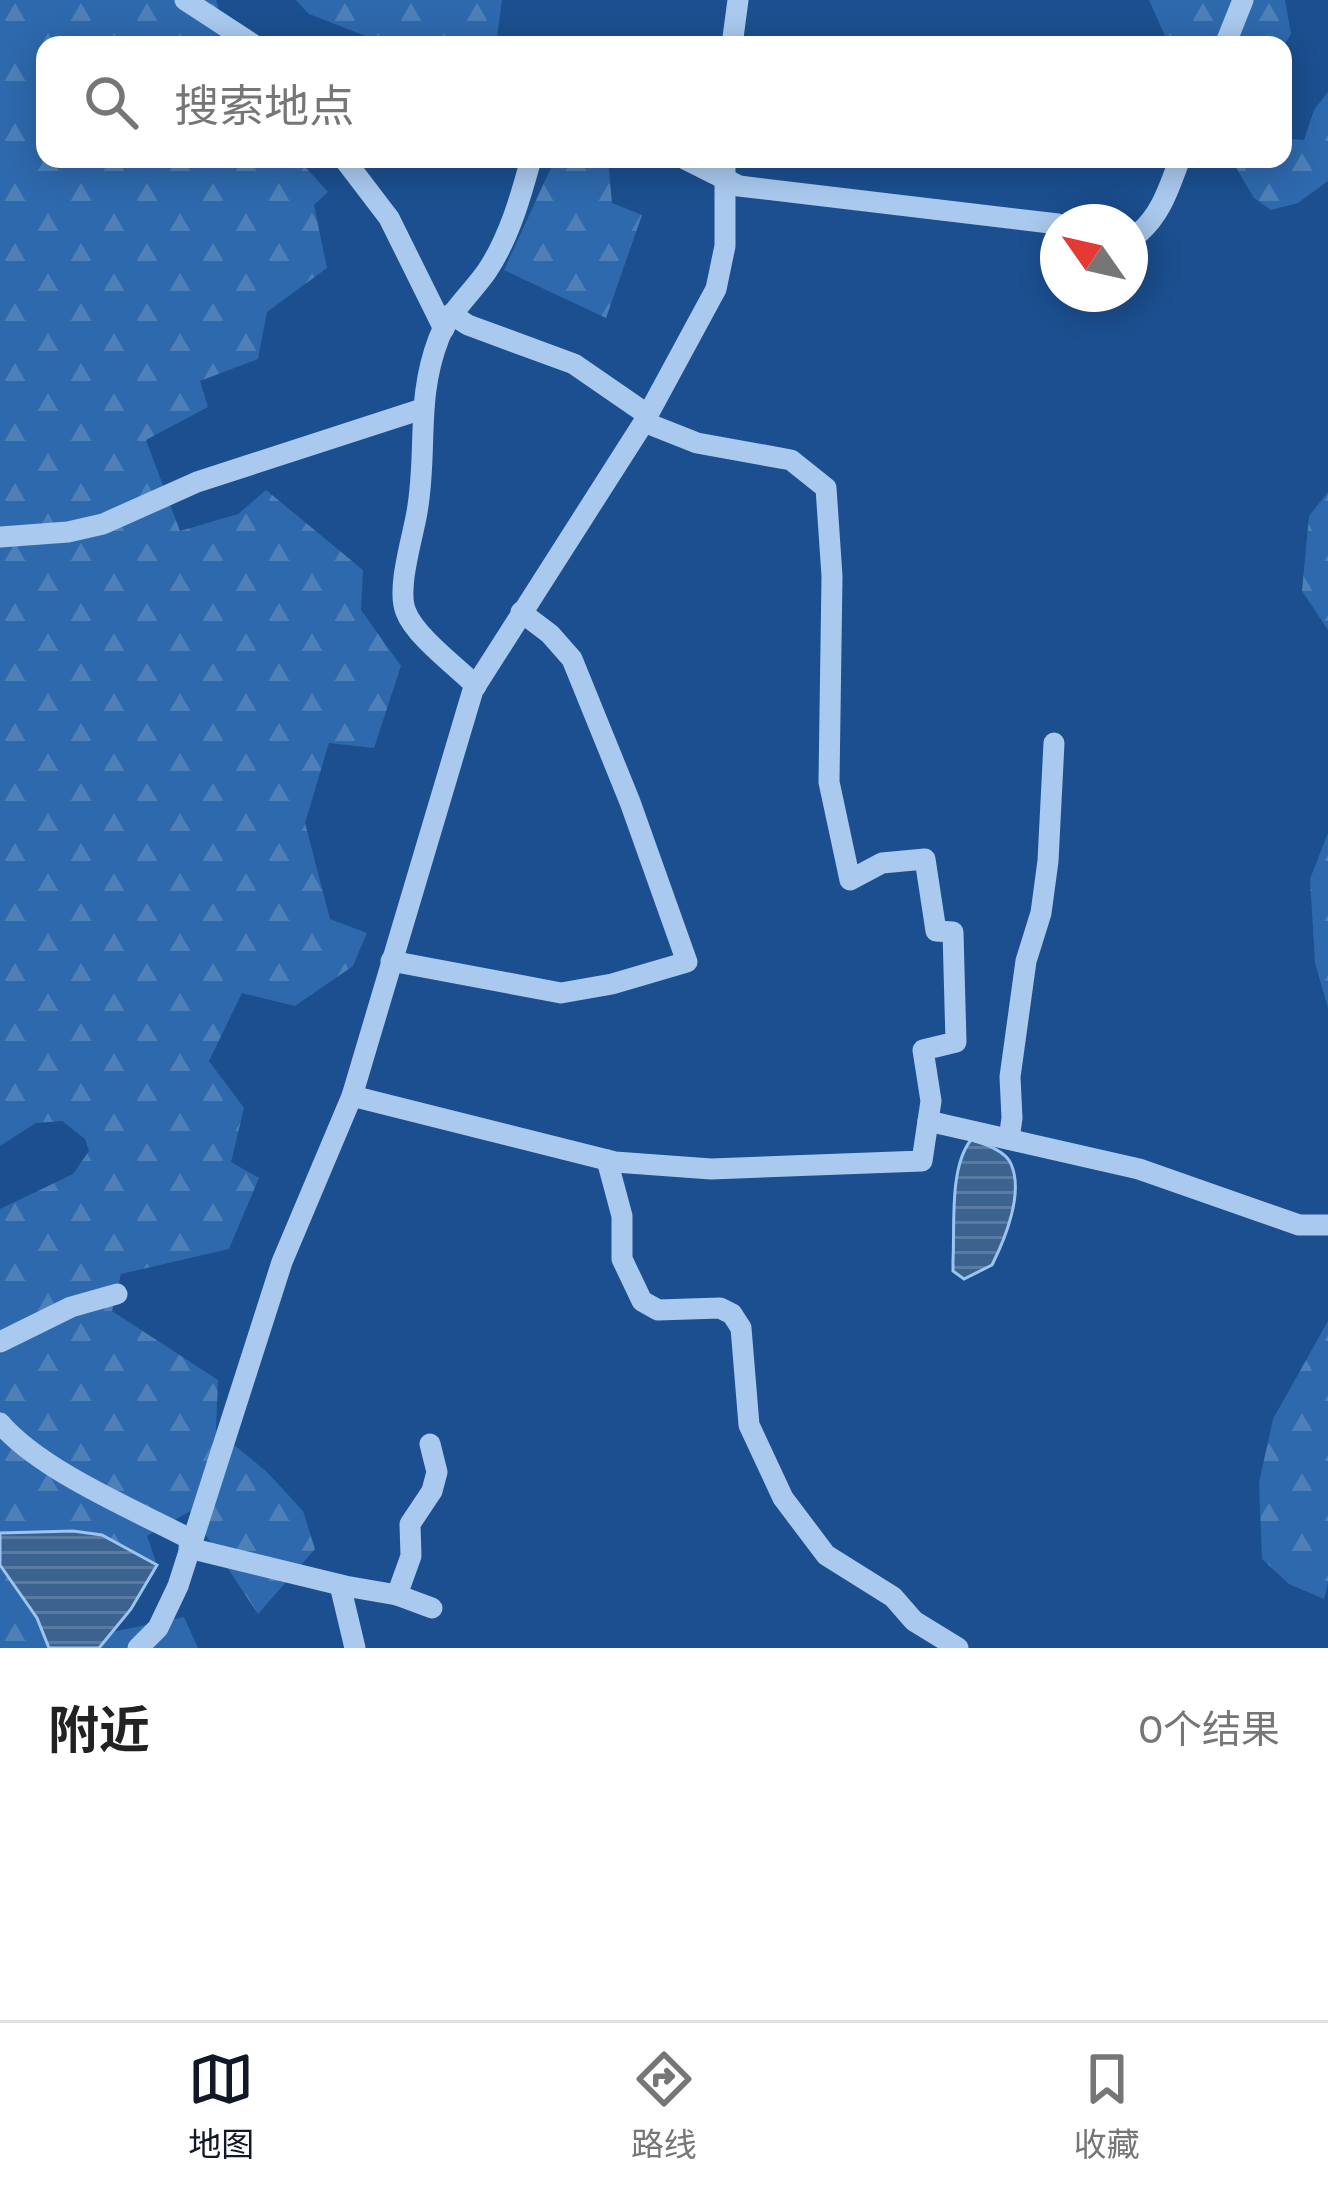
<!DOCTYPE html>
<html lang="zh">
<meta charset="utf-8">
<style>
:root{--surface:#fff;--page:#f6f6f6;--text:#222;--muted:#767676;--line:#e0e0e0;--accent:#111827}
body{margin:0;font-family:"Varela Round","Noto Sans SC",sans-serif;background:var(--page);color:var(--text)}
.compass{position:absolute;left:1040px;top:204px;width:108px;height:108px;border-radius:50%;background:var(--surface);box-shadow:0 6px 30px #0003;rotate:304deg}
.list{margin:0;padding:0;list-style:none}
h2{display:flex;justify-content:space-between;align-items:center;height:156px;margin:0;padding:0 48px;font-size:51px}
h2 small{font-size:39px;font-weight:400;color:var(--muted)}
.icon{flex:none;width:66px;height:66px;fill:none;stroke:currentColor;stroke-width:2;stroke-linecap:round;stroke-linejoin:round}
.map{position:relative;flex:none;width:1328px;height:1648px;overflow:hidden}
.search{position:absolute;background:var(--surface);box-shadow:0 6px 30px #0003;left:36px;right:36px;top:36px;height:132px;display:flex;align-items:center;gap:30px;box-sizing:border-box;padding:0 42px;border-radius:24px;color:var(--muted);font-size:45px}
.sheet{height:372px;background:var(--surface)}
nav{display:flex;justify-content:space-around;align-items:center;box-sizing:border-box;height:168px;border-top:3px solid var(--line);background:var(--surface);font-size:33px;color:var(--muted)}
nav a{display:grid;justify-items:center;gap:6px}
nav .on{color:var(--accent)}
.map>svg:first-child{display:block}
.forest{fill:url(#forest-firs)}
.water{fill:url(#water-rules);stroke:#9cc4f0;stroke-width:3}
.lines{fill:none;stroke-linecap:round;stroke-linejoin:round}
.minor{stroke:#a9c9ee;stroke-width:21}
</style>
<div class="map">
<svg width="1328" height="1648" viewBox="0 0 1328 1648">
<defs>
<pattern id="forest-firs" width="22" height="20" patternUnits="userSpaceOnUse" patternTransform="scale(3)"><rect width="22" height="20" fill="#2e69ad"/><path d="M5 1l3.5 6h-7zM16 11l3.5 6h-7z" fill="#4d80b9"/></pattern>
<pattern id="water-rules" width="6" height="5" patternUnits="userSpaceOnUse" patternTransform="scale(3)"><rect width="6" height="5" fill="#3c6290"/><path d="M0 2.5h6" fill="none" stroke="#597aa1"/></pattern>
</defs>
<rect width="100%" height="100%" fill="#1b4f8f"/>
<g class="forest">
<path d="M 0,0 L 216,0 L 230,45 L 45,45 L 45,159 L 298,159 L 328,192 L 314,205 L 327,268 L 267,312 L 258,359 L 200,381 L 208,407 L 146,440 L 180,531 L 238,514 L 266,490 L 363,570 L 361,610 L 401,666 L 374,748 L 329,743 L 305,823 L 330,919 L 367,933 L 353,966 L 295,1006 L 242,993 L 209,1061 L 244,1108 L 231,1162 L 259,1178 L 229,1249 L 121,1274 L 112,1311 L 218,1380 L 216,1430 L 267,1472 L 303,1511 L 315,1549 L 258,1614 L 190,1511 L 147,1536 L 157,1565 C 116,1537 49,1535 0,1533 L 0,1209 L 73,1174 L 89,1151 L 85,1139 L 62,1121 L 36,1123 L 0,1146 Z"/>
<polygon points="296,0 502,0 496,45 389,45 309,14"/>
<polygon points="1149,0 1285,0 1291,34 1283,47 1169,45"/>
<polygon points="1328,92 1328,181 1298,203 1271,210 1254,198 1231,159 1283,159 1283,129 1292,139 1304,140 1314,110"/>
<polygon points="555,159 608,159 612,203 642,215 606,318 504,270"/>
<polygon points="1328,492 1328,630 1302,591 1309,516"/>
<polygon points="1328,833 1328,1008 1315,963 1310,879"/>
<polygon points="1328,1321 1328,1583 1324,1599 1289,1584 1262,1559 1259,1483 1273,1419"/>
<polygon points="0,1565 37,1618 49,1648 0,1648"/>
<polygon points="184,1617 198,1648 99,1648 112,1632"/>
</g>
<g class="water">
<path d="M 971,1140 C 984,1144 1005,1150 1011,1164 C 1024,1193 1005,1239 992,1265 L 964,1279 L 953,1271 L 953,1260 C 955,1226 949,1167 971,1140 Z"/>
<polygon points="73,1531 102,1535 157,1565 131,1609 99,1648 49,1648 37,1618 0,1565 0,1533"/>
</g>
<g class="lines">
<g class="minor">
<polyline points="185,0 254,45"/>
<polyline points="732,45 738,0"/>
<polyline points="1225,45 1243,0"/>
<polyline points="344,159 389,218 444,329"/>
<polyline points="685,159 739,186 1058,224"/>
<path d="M 1130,232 L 1139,233 C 1162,213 1169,187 1180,159"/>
<polyline points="451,314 468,325 574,364 648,415"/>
<polyline points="0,537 68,532 103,524 197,482 422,409"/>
<path d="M 476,686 C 457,667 415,636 406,612 C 396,589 413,537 417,512 C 428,450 415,400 439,338 C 450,311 471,294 487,271 C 509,238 521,196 531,159"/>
<polyline points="391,961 561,993 612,984 687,962 630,802 572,659 550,634 521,612"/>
<polyline points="352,1096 615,1162 711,1169 922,1161 931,1101 923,1050 956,1042 953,932 936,931 925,859 882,863 850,880 829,782 832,576 826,488 791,460 697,443 644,422"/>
<polyline points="928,1121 1139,1169 1299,1225 1328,1225"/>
<polyline points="1009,1139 1012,1118 1010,1077 1026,961 1041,913 1048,861 1054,743"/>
<polyline points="607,1160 622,1216 622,1259 642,1301 658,1310 720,1308 732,1314 741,1328 749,1425 783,1498 826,1555 893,1597 914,1621 958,1648"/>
<polyline points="0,1342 71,1307 117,1294"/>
<path d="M 0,1423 C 41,1471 135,1510 192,1540"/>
<polyline points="189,1548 345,1586 397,1595 432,1608"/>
<polyline points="340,1585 355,1648"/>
<polyline points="397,1595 411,1556 410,1524 432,1491 437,1472 430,1444"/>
<polyline points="138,1648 158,1628 178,1586 282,1262 352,1096 473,690 644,422 716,289 725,246 725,159"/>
</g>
</g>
</svg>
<svg class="compass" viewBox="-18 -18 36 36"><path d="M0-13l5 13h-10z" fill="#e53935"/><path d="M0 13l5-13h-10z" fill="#767676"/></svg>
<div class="search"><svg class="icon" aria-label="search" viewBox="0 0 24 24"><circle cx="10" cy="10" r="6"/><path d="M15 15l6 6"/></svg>搜索地点</div>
</div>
<section class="sheet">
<h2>附近<small>0个结果</small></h2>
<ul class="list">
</ul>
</section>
<nav>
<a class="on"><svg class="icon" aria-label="map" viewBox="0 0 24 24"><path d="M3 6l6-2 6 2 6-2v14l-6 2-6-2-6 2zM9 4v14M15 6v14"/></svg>地图</a>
<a><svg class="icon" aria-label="directions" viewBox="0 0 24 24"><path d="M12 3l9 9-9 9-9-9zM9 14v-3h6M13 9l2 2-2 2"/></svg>路线</a>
<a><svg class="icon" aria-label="saved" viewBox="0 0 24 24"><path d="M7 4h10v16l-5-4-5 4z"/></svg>收藏</a>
</nav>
